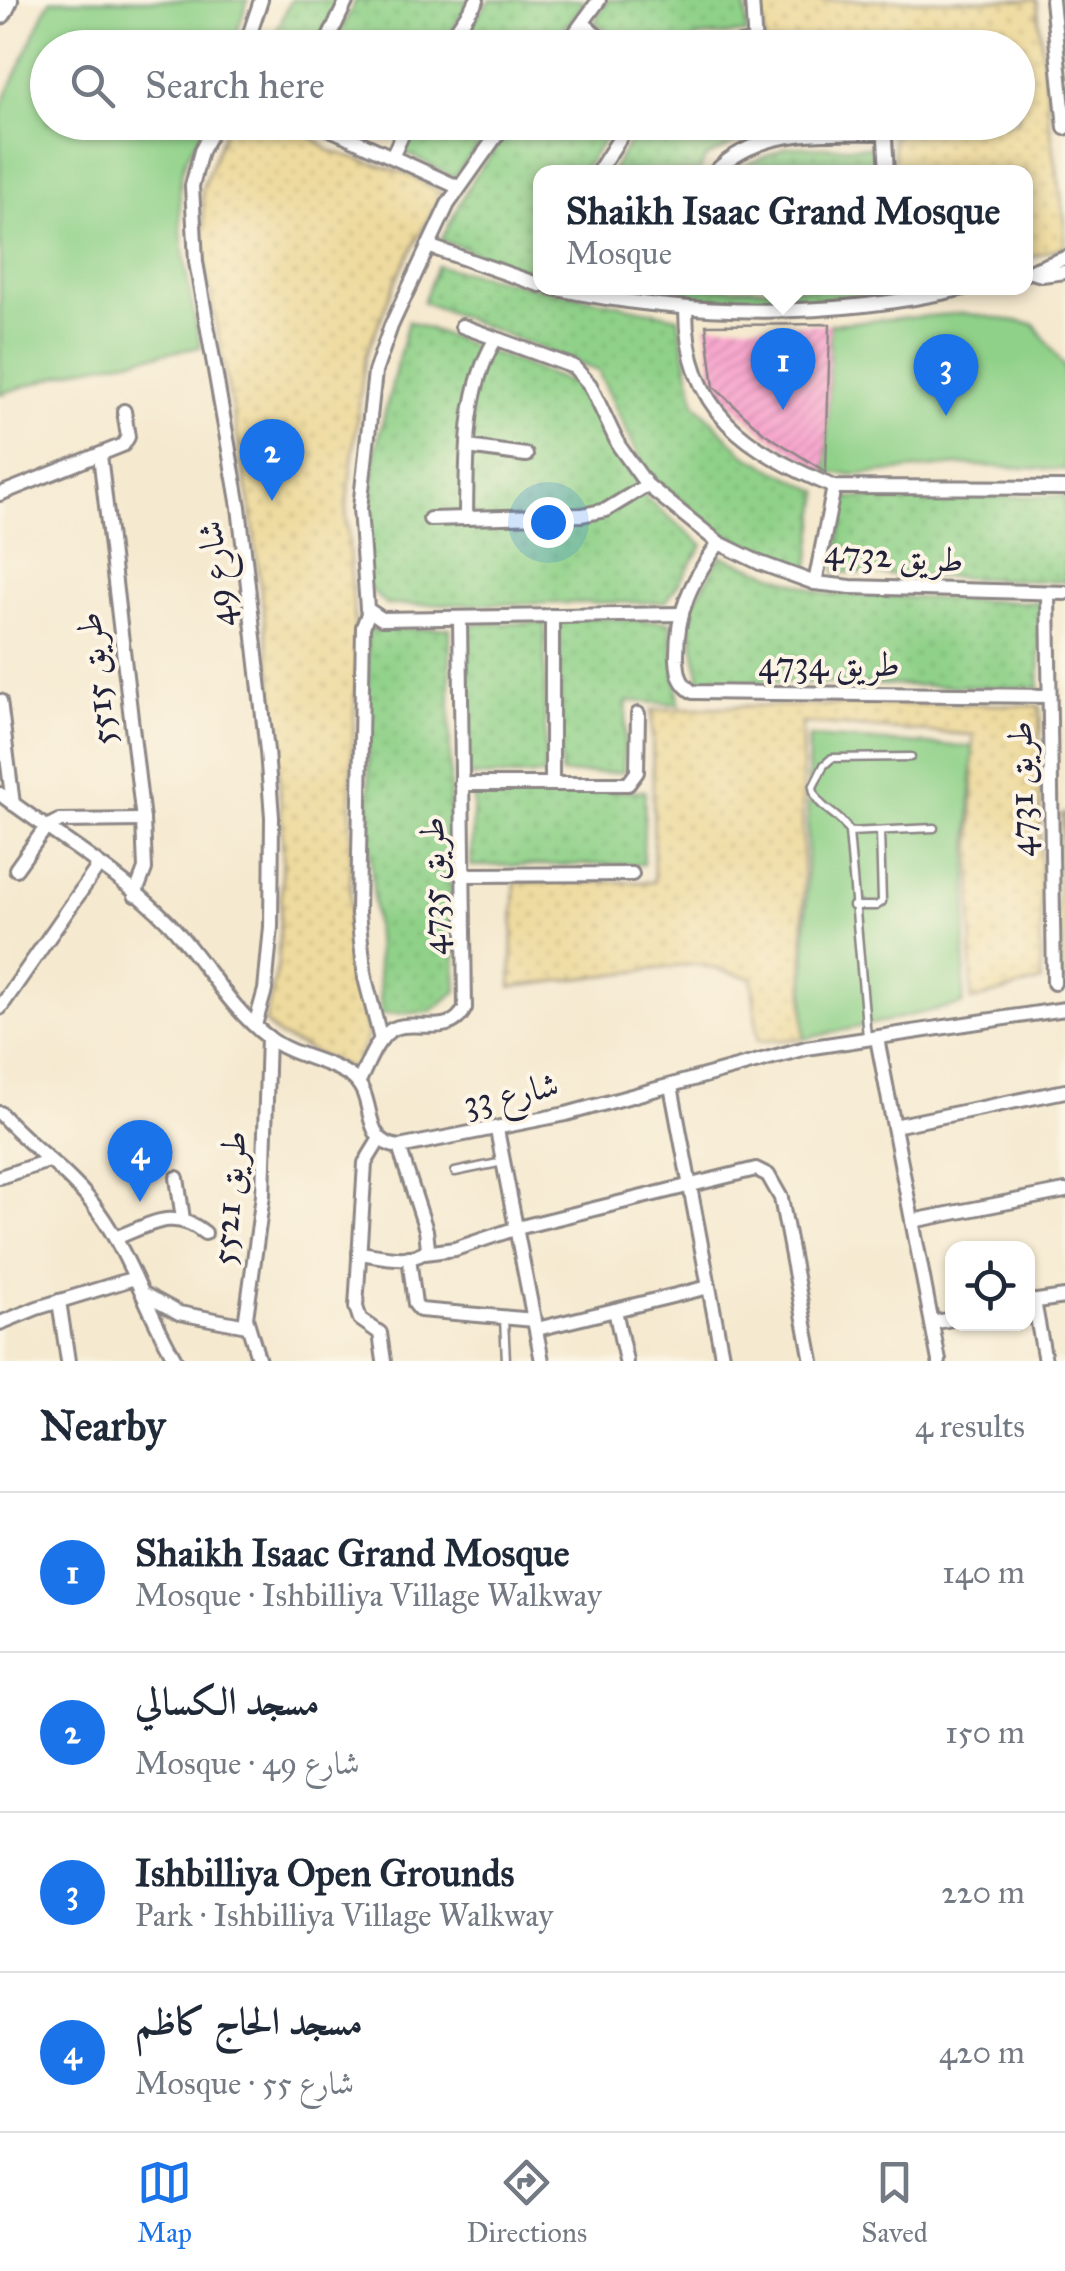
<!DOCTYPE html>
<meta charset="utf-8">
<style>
:root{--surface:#fff;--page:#f6f6f7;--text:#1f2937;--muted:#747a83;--line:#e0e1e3;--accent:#1a73e8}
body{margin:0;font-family:"IM FELL Great Primer",Amiri,serif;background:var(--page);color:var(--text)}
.controls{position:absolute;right:30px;bottom:30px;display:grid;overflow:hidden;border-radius:20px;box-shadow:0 2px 8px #0004}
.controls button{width:90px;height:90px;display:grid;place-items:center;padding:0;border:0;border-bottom:2px solid var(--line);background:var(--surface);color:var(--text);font:50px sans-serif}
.you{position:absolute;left:548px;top:522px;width:35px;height:35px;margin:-25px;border:8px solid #fff;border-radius:50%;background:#1a73e8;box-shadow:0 0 0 15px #1a73e833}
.badge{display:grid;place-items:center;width:65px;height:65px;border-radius:50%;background:var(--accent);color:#fff;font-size:32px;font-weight:700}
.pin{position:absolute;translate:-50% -82px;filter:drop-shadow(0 2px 5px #0008)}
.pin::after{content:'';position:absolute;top:52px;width:35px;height:30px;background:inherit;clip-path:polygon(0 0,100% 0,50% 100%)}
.popup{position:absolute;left:533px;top:165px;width:500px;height:130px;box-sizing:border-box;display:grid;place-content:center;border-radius:20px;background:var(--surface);filter:drop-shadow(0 2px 8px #0005);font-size:32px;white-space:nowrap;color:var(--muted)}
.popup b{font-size:38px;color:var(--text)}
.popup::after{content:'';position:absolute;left:50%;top:100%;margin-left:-20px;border:20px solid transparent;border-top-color:var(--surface)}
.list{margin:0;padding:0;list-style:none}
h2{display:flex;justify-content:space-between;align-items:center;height:130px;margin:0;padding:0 40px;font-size:42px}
h2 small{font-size:32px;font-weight:400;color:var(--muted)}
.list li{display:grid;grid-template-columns:65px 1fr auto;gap:30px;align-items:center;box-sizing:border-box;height:160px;padding:0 40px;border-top:2px solid var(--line)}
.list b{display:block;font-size:38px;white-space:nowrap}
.list p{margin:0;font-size:32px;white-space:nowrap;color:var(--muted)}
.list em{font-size:32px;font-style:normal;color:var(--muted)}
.icon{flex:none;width:55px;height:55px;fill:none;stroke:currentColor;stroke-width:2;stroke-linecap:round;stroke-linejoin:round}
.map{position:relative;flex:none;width:1065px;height:1361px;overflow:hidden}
.search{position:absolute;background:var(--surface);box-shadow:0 2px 8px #0004;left:30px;right:30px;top:30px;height:110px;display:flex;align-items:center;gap:25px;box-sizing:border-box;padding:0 35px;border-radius:55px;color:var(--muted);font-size:38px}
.sheet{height:770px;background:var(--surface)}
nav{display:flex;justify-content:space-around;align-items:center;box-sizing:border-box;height:140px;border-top:2px solid var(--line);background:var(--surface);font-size:28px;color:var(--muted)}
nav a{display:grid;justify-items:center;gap:5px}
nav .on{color:var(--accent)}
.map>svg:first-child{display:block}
.grass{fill:url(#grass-dots);stroke:#597a62;stroke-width:2.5}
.sand{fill:url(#sand-dots);stroke:#887e6c;stroke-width:2.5}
.park{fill:#90d189;stroke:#597a62;stroke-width:2.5}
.building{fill:url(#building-hatch)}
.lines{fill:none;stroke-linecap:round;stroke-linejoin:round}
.lane-casing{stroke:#8c8685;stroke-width:11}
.street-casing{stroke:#8c8685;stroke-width:18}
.highway-casing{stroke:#8c8685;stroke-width:28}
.lane{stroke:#fff;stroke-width:6}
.street{stroke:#fff;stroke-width:12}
.highway{stroke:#fff;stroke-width:22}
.labels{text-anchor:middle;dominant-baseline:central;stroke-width:8;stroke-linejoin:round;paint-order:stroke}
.street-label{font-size:35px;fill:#22223b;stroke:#fcf5e5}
</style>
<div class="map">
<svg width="1065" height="1361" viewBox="0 0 1065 1361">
<defs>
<pattern id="grass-dots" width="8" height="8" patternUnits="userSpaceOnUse" patternTransform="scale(2.5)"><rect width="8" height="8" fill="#90d189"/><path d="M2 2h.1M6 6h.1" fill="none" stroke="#7cb377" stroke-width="1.8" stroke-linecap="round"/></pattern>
<pattern id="sand-dots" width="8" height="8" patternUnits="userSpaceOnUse" patternTransform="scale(2.5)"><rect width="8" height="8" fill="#eeda9e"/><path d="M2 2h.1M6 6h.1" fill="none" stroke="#ccbb89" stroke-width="1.8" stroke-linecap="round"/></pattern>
<pattern id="building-hatch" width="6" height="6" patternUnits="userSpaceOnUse" patternTransform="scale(2.5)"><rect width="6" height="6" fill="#f8a8ce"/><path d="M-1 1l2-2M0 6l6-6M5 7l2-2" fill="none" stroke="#d490b2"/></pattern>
</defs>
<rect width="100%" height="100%" fill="#fcf5e5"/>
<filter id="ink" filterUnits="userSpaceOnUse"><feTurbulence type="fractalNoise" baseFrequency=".01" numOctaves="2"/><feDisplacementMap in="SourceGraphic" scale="20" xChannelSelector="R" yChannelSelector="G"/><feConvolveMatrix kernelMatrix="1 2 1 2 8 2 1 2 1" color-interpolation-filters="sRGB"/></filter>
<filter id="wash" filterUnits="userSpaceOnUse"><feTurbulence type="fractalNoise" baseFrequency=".0048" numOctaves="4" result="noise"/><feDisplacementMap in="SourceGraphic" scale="40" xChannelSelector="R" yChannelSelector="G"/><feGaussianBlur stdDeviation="2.25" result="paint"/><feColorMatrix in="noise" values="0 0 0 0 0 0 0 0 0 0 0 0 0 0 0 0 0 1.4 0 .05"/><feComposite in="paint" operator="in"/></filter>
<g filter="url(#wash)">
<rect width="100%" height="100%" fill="#f5e9cf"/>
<g class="grass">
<polygon points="291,0 338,0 316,47 269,47"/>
<polygon points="356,0 470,0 442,48 332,48"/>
<polygon points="490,0 586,0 550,47 487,47 462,36"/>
<polygon points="608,0 745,0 747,33 699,37 686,47 624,47 595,21"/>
<polygon points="642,122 755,123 757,133 705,158 699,172 611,172"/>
<polygon points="413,123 496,123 454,177 402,151"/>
<polygon points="515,123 617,123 581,172 540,172 538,276 441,240 474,177"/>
<polygon points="786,147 872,147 873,172 730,172"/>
<polygon points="437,266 678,317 695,403 745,455 820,492 808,571 723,533 647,473 598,371 423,302"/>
<polygon points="621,288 902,288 903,290 772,306 672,297"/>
<polygon points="408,321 577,385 647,499 703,545 666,602 386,605 365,583 375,452"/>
<polygon points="1065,496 1065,582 835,572 845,498"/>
<polygon points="721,556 826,594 1041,603 1039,688 700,681 688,612"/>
<polygon points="559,616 670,622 679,704 627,701 623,772 561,774"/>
<polygon points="545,623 545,775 468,777 468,624"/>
<polygon points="450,628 450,873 457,991 430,1012 381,1014 370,844 367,630"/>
<polygon points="474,791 645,791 643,864 471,866"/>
</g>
<g class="sand">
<polygon points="761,0 1037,0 1049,118 1065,222 1065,246 1026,259 1026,172 895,172 892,123 1018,122 1018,48 889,47 887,37 765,44"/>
<polygon points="245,122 293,122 328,150 405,173 442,193 399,273 365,357 346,509 357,655 351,783 350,941 368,1036 353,1070 279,1036 265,1023 278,964 283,854 276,715 251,509 205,266 202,189 227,125"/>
<polygon points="967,704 1040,706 1041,981 971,1001 973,735 802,723 804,1039 758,1041 752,978 696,964 511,987 515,882 654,882 652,710 747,706"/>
<polygon points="1062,814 1065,814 1065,980 1054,983"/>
</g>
<g class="park">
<path d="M 50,0 L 248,0 L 232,47 L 48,48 L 48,122 L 207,123 C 199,137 185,156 182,172 C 174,216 191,302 201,347 L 84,368 L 0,394 L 0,109 Z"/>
<polygon points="964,313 1034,324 1065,368 1065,470 959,465 854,475 826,472 830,324"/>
<polygon points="809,737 973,747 963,1004 804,1039"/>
</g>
<g id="blocks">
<polygon class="building" points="830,324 826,472 764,433 714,387 706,325"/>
</g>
</g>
<g filter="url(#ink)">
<use href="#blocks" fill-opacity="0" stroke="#8c8685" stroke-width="2.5"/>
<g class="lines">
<defs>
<g id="lane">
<polyline points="849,832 934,828"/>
<polyline points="853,906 876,906 882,902 880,831"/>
<path d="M 867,1037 L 849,832 C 840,812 816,810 813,787 L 824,765 L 832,758 L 911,757"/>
<polyline points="455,1172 503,1162"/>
<polyline points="504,1319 506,1361"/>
</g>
<g id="street">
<polyline points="752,0 755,48"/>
<polyline points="1052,0 1065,128"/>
<polyline points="583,23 611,48"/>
<polyline points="449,37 469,48"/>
<polyline points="245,48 261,0"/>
<polyline points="324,48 347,0"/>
<polyline points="444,48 477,0"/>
<polyline points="564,48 599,0"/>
<polyline points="717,48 755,41"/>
<polyline points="217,122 201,151 192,186 196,262 239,507 267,751 272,817 271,927 265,990 255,1025"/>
<polyline points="315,122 458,187"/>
<polyline points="506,122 448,204 391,326 375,372 360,508 367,609 382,619 680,614"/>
<polyline points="764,122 766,140"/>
<polyline points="884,122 887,172"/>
<polyline points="393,155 408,122"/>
<polyline points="598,172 630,122"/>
<path d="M 715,172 C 760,126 826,133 885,133"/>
<polyline points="428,246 540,285"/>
<polyline points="1031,272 1042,275 1065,272"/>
<polyline points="1026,273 1065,258"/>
<path d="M 552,288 C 690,317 826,320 965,288"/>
<path d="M 686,309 C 686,412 747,450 834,487 L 1065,488"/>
<polyline points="462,326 574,367 590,385 619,446 647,485 719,543 760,563 815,583 851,587 1065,593"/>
<polyline points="468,447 526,455"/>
<polyline points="100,455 143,820 145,869 135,895"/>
<polyline points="0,494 123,445 128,437 124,411"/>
<path d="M 466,518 C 467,459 464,392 495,340"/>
<polyline points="430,519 582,515 606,510 647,485"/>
<path d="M 719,543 C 691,581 676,612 677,659 C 678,675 680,684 693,692 L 1049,696"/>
<polyline points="815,583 834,487"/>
<polyline points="1048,593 1054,983"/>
<polyline points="369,611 363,627 358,914 365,978 381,1040"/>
<polyline points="0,701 13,804"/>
<polyline points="552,782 552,616"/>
<polyline points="461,784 628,784 637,772 638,714"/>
<path d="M 0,794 C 56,836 120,873 169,923 C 204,960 228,1007 269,1038 C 293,1057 328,1059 352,1077 C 378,1097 359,1141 399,1147 L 566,1114 L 806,1048 L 1065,1009"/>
<polyline points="16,869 46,827 59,821 143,820"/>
<polyline points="461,875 632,874"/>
<polyline points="0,1008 99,865"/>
<polyline points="877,1038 939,1361"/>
<path d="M 358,1083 C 366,1068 373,1046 386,1034 C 407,1013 449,1042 465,1008 L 460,618"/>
<polyline points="671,1086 723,1361"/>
<path d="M 0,1113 C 30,1147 72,1174 98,1211 C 131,1257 147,1312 176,1361"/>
<polyline points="894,1126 1065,1091"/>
<polyline points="497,1130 542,1361"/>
<polyline points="379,1140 365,1163 356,1307 360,1319 380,1333 384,1361"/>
<polyline points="0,1177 48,1161"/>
<polyline points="177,1178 183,1219"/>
<polyline points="912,1221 1065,1191"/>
<path d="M 115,1238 C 150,1225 173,1207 205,1233"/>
<path d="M 359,1253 C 379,1255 414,1266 428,1248 L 426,1230 L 399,1147"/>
<polyline points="425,1253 455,1249 517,1228 756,1169 768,1175 781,1198 812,1361"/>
<polyline points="409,1257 415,1304 420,1310 535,1320"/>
<polyline points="144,1294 179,1313 247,1326"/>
<polyline points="59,1301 68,1361"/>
<polyline points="1034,1301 1045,1361"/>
<polyline points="1030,1302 1065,1297"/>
<polyline points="615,1310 626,1361"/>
<polyline points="0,1323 37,1308 135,1278"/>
<polyline points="932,1323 952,1319"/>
<polyline points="537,1329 709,1287"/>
<polyline points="259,1361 246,1318 263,1195 268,1037"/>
</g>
<polyline id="highway" points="0,12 6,0"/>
</defs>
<use href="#lane" class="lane-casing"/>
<use href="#street" class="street-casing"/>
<use href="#highway" class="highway-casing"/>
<use href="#lane" class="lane"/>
<use href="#street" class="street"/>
<use href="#highway" class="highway"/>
</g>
</g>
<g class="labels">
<g class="street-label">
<text transform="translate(894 556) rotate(4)">طريق 4732</text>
<text transform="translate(216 574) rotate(-97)">شارع 49</text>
<text x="829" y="664">طريق 4734</text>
<text transform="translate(96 679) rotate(-97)">طريق 5515</text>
<text transform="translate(1021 789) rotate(-91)">طريق 4731</text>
<text transform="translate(433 886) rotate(-91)">طريق 4735</text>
<text transform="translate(511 1094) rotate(-12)">شارع 33</text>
<text transform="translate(229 1198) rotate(-85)">طريق 5521</text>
</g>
</g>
</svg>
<div class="controls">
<button><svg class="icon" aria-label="locate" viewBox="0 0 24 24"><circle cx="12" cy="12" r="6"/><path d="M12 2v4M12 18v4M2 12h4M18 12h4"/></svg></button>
</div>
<div class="you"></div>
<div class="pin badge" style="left:783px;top:410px">1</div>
<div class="popup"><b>Shaikh Isaac Grand Mosque</b>Mosque</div>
<div class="pin badge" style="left:272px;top:501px">2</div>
<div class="pin badge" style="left:946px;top:416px">3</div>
<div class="pin badge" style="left:140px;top:1202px">4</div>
<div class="search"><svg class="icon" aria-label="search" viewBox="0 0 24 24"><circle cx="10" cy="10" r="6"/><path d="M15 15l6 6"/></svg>Search here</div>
</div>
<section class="sheet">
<h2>Nearby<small>4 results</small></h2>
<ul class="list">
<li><span class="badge">1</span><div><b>Shaikh Isaac Grand Mosque</b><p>Mosque · Ishbilliya Village Walkway</p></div><em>140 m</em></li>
<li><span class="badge">2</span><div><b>مسجد الكسالي</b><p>Mosque · شارع 49</p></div><em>150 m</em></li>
<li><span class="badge">3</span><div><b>Ishbilliya Open Grounds</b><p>Park · Ishbilliya Village Walkway</p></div><em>220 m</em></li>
<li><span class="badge">4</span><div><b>مسجد الحاج كاظم</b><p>Mosque · شارع 55</p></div><em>420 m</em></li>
</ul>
</section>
<nav>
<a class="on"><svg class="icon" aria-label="map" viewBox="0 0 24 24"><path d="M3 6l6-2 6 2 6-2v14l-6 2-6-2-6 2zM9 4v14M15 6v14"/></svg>Map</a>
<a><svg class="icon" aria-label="directions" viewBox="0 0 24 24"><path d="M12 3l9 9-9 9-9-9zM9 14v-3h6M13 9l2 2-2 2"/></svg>Directions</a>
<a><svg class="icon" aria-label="saved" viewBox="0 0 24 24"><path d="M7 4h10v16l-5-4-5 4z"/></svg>Saved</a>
</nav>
